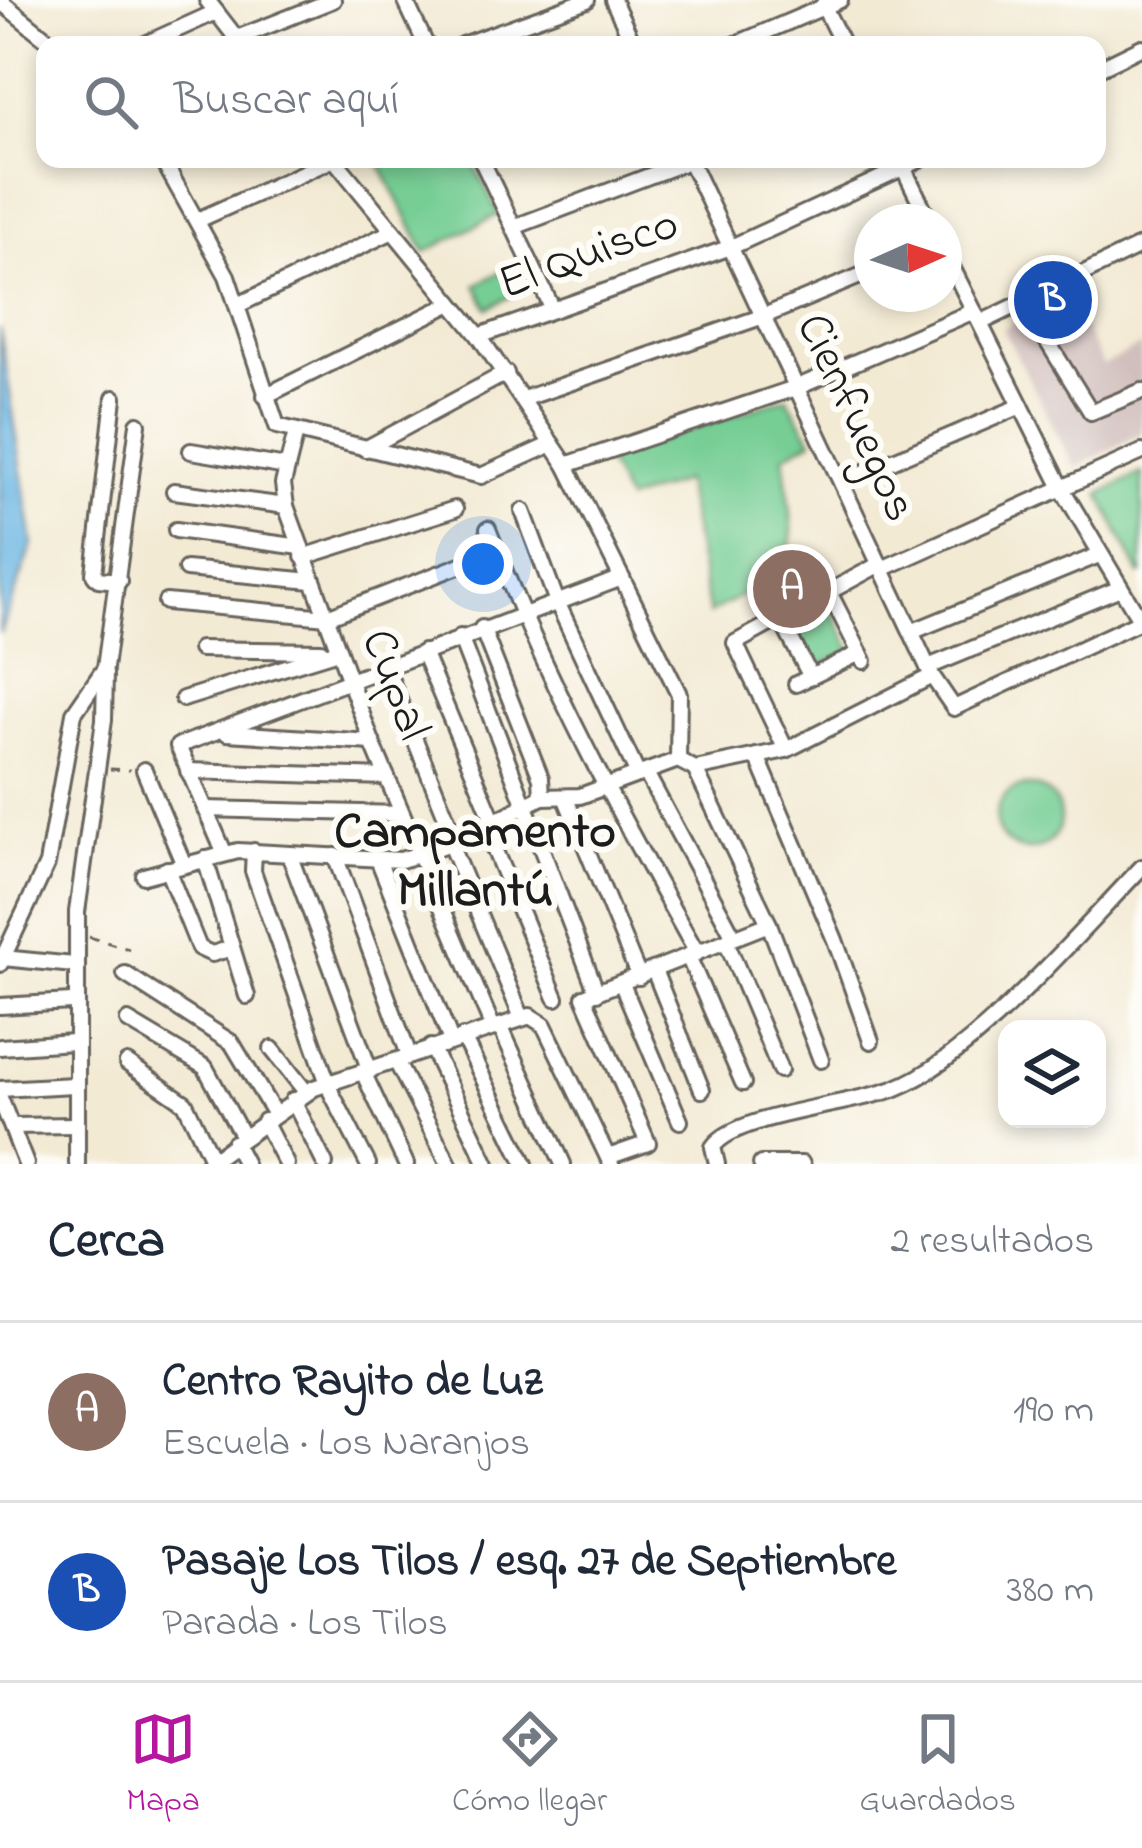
<!DOCTYPE html>
<html lang="es">
<meta charset="utf-8">
<style>
:root{--surface:#fff;--page:#f6f6f7;--text:#1f2937;--muted:#747a83;--line:#e0e1e3;--accent:#b5179e}
body{margin:0;font-family:"Indie Flower",sans-serif;background:var(--page);color:var(--text)}
.controls{position:absolute;right:36px;bottom:36px;display:grid;overflow:hidden;border-radius:24px;box-shadow:0 6px 18px #0003}
.controls button{width:108px;height:108px;display:grid;place-items:center;padding:0;border:0;border-bottom:3px solid var(--line);background:var(--surface);color:var(--text);font:60px sans-serif}
.compass{position:absolute;left:854px;top:204px;width:108px;height:108px;border-radius:50%;background:var(--surface);box-shadow:0 6px 18px #0003;rotate:87deg}
.you{position:absolute;left:483px;top:564px;width:42px;height:42px;margin:-30px;border:9px solid #fff;border-radius:50%;background:#1a73e8;box-shadow:0 0 0 18px #1a73e833}
.badge{display:grid;place-items:center;width:78px;height:78px;border-radius:50%;background:var(--accent);color:#fff;font-size:39px;font-weight:700}
.pin{position:absolute;translate:-50% -50%;border:6px solid #fff;box-shadow:0 3px 12px #0006}
.list{margin:0;padding:0;list-style:none}
h2{display:flex;justify-content:space-between;align-items:center;height:156px;margin:0;padding:0 48px;font-size:51px}
h2 small{font-size:39px;font-weight:400;color:var(--muted)}
.list li{display:grid;grid-template-columns:78px 1fr auto;gap:36px;align-items:center;box-sizing:border-box;height:180px;padding:0 48px;border-top:3px solid var(--line)}
.list b{display:block;font-size:45px;white-space:nowrap}
.list p{margin:0;font-size:39px;white-space:nowrap;color:var(--muted)}
.list em{font-size:39px;font-style:normal;color:var(--muted)}
.icon{flex:none;width:66px;height:66px;fill:none;stroke:currentColor;stroke-width:2;stroke-linecap:round;stroke-linejoin:round}
.map{position:relative;flex:none;width:1142px;height:1164px;overflow:hidden}
.search{position:absolute;background:var(--surface);box-shadow:0 6px 18px #0003;left:36px;right:36px;top:36px;height:132px;display:flex;align-items:center;gap:30px;box-sizing:border-box;padding:0 42px;border-radius:24px;color:var(--muted);font-size:45px}
.sheet{height:516px;background:var(--surface)}
nav{display:flex;justify-content:space-around;align-items:center;box-sizing:border-box;height:168px;border-top:3px solid var(--line);background:var(--surface);font-size:33px;color:var(--muted)}
nav a{display:grid;justify-items:center;gap:6px}
nav .on{color:var(--accent)}
.map>svg:first-child{display:block}
.industrial{fill:#d1bfbd}
.green{fill:#76ce94;stroke:#497558;stroke-width:3}
.water{fill:#6ab6e3;stroke:#436980;stroke-width:3}
.lines{fill:none;stroke-linecap:round;stroke-linejoin:round}
.minor-casing{stroke:#67645c;stroke-width:20}
.path{stroke:#67645c;stroke-width:3;stroke-dasharray:9 9;stroke-linecap:butt}
.minor{stroke:#fff;stroke-width:14}
.labels{text-anchor:middle;dominant-baseline:central;stroke-width:12;stroke-linejoin:round;paint-order:stroke}
.street-label{font-size:48px;fill:#1c1c1c;stroke:#fdfcf7}
.neighbourhood-label{font-size:51px;font-weight:bold;fill:#1c1c1c;stroke:#fdfcf7}
</style>
<div class="map">
<svg width="1142" height="1164" viewBox="0 0 1142 1164">
<rect width="100%" height="100%" fill="#fdfcf7"/>
<filter id="ink" filterUnits="userSpaceOnUse"><feTurbulence type="fractalNoise" baseFrequency=".00833" numOctaves="2"/><feDisplacementMap in="SourceGraphic" scale="24" xChannelSelector="R" yChannelSelector="G"/><feConvolveMatrix kernelMatrix="1 2 1 2 8 2 1 2 1" color-interpolation-filters="sRGB"/></filter>
<filter id="wash" filterUnits="userSpaceOnUse"><feTurbulence type="fractalNoise" baseFrequency=".004" numOctaves="4" result="noise"/><feDisplacementMap in="SourceGraphic" scale="48" xChannelSelector="R" yChannelSelector="G"/><feGaussianBlur stdDeviation="2.7" result="paint"/><feColorMatrix in="noise" values="0 0 0 0 0 0 0 0 0 0 0 0 0 0 0 0 0 1.4 0 .05"/><feComposite in="paint" operator="in"/></filter>
<g filter="url(#wash)">
<rect width="100%" height="100%" fill="#f3ead4"/>
<polygon class="industrial" points="1067,295 1103,365 1142,345 1142,433 1075,468 1003,329"/>
<g class="green">
<polygon points="377,159 471,159 499,214 425,252"/>
<polygon points="514,265 526,288 488,308 476,285"/>
<path d="M 787,397 L 812,440 L 784,456 C 797,565 806,559 709,614 L 684,481 L 626,501 L 605,459 Z"/>
<polygon points="1142,473 1142,574 1140,575 1100,494"/>
<polygon points="827,600 852,650 813,670 788,622"/>
<circle cx="1028" cy="818" r="32"/>
</g>
<polygon class="water" points="0,328 33,544 0,634"/>
</g>
<g filter="url(#ink)">
<g class="lines">
<defs>
<g id="minor">
<polyline points="207,0 241,44"/>
<polyline points="405,0 426,45"/>
<polyline points="613,0 634,45"/>
<polyline points="0,1 54,45"/>
<polyline points="823,5 843,45"/>
<polyline points="237,38 333,0"/>
<polyline points="143,45 216,12"/>
<polyline points="462,45 587,0"/>
<polyline points="734,45 840,0"/>
<polyline points="1097,69 1142,47"/>
<polyline points="162,159 227,276 277,426 481,476 552,444"/>
<polyline points="481,159 553,310"/>
<polyline points="689,159 932,676 954,708 1140,621"/>
<polyline points="899,159 930,222"/>
<polyline points="200,219 334,159 479,336 566,465 679,694 678,760"/>
<polyline points="514,227 694,159"/>
<polyline points="944,251 1064,492 1142,623"/>
<polyline points="1023,302 1091,412 1142,391"/>
<polyline points="238,305 393,231"/>
<polyline points="980,323 1142,245"/>
<polyline points="479,336 731,247 922,159"/>
<polyline points="265,396 452,303"/>
<polyline points="114,398 94,574 98,579 119,581"/>
<polyline points="523,399 764,316 872,271"/>
<polyline points="296,432 283,484 286,506 372,742 493,1028"/>
<polyline points="365,449 506,373"/>
<polyline points="191,451 287,467"/>
<polyline points="566,465 798,387 974,311"/>
<polyline points="842,482 1021,406"/>
<polyline points="174,491 286,506"/>
<polyline points="523,511 557,602 638,775"/>
<path d="M 488,529 C 545,677 619,815 697,953"/>
<polyline points="176,530 301,547"/>
<polyline points="303,557 455,509"/>
<polyline points="186,569 312,581"/>
<polyline points="882,569 1142,452"/>
<polyline points="829,592 864,661"/>
<polyline points="166,602 327,617 461,565"/>
<polyline points="780,618 811,677"/>
<polyline points="482,628 541,778 542,797"/>
<polyline points="911,632 1099,555"/>
<polyline points="460,637 597,993"/>
<polyline points="200,649 321,651"/>
<polyline points="423,652 494,822"/>
<polyline points="928,667 1118,589"/>
<polyline points="386,668 456,841"/>
<polyline points="796,684 860,653"/>
<polyline points="183,699 338,651"/>
<polyline points="227,733 372,742"/>
<polyline points="786,750 735,643 880,564"/>
<polyline points="757,756 835,940 871,1041"/>
<polyline points="695,769 769,924 821,1060"/>
<polyline points="144,770 184,865"/>
<polyline points="188,771 387,777"/>
<polyline points="646,773 734,937"/>
<polyline points="566,799 639,977"/>
<polyline points="205,809 402,814"/>
<polyline points="485,827 556,998"/>
<polyline points="450,844 522,1018"/>
<polyline points="254,851 253,871 331,1092 368,1164"/>
<polyline points="224,852 178,746 622,578"/>
<polyline points="289,854 370,1071"/>
<polyline points="335,856 409,1055"/>
<polyline points="205,859 247,996"/>
<polyline points="378,859 451,1041"/>
<polyline points="167,869 199,948 212,954 232,948"/>
<polyline points="144,876 238,851 401,860 450,844 542,797 580,796 678,760 695,769 786,750 932,676"/>
<polyline points="726,941 780,1070"/>
<polyline points="688,956 743,1083"/>
<polyline points="3,958 74,965"/>
<polyline points="0,964 47,864 74,713 105,668 138,424"/>
<polyline points="654,970 702,1090"/>
<polyline points="125,974 232,1043 274,1113"/>
<polyline points="622,984 680,1121"/>
<polyline points="0,1006 72,1002"/>
<polyline points="128,1021 205,1067 243,1137"/>
<polyline points="500,1026 563,1164"/>
<polyline points="463,1037 525,1164"/>
<polyline points="0,1047 73,1042"/>
<polyline points="431,1047 487,1164"/>
<polyline points="272,1049 306,1092"/>
<polyline points="396,1061 449,1164"/>
<polyline points="127,1063 185,1103 212,1159"/>
<polyline points="364,1074 406,1164"/>
<polyline points="0,1089 74,1085"/>
<polyline points="0,1098 26,1164"/>
<polyline points="293,1100 325,1164"/>
<polyline points="264,1121 286,1164"/>
<polyline points="12,1126 75,1125"/>
<polyline points="234,1143 245,1164"/>
<polyline points="608,1157 648,1143 584,997 769,924"/>
<polyline points="77,1164 77,912 104,720 105,673"/>
<polyline points="207,1164 314,1088 530,1016 544,1025 611,1164"/>
<path d="M 717,1164 L 713,1147 C 734,1114 855,1105 896,1088 C 973,1058 1081,930 1142,867"/>
<polyline points="761,1164 802,1164"/>
</g>
</defs>
<use href="#minor" class="minor-casing"/>
<g class="path">
<polyline points="110,769 130,770"/>
<polyline points="89,937 129,949"/>
</g>
<use href="#minor" class="minor"/>
</g>
</g>
<g class="labels">
<g class="street-label">
<text transform="translate(589 255) rotate(-20)">El Quisco</text>
<text transform="translate(855 418) rotate(65)">Cienfuegos</text>
<text transform="translate(394 685) rotate(69)">Cupal</text>
</g>
<g class="neighbourhood-label">
<text x="475" y="833">Campamento<tspan x="475" dy="59">Millantú</tspan></text>
</g>
</g>
</svg>
<div class="controls">
<button><svg class="icon" aria-label="layers" viewBox="0 0 24 24"><path d="M12 4l9 5-9 5-9-5zM3 14l9 5 9-5"/></svg></button>
</div>
<svg class="compass" viewBox="-18 -18 36 36"><path d="M0-13l5 13h-10z" fill="#e53935"/><path d="M0 13l5-13h-10z" fill="#747a83"/></svg>
<div class="you"></div>
<div class="pin badge" style="left:792px;top:589px;background:#8d6e63">A</div>
<div class="pin badge" style="left:1053px;top:300px;background:#1a4fb4">B</div>
<div class="search"><svg class="icon" aria-label="search" viewBox="0 0 24 24"><circle cx="10" cy="10" r="6"/><path d="M15 15l6 6"/></svg>Buscar aquí</div>
</div>
<section class="sheet">
<h2>Cerca<small>2 resultados</small></h2>
<ul class="list">
<li><span class="badge" style="background:#8d6e63">A</span><div><b>Centro Rayito de Luz</b><p>Escuela · Los Naranjos</p></div><em>190 m</em></li>
<li><span class="badge" style="background:#1a4fb4">B</span><div><b>Pasaje Los Tilos / esq. 27 de Septiembre</b><p>Parada · Los Tilos</p></div><em>380 m</em></li>
</ul>
</section>
<nav>
<a class="on"><svg class="icon" aria-label="map" viewBox="0 0 24 24"><path d="M3 6l6-2 6 2 6-2v14l-6 2-6-2-6 2zM9 4v14M15 6v14"/></svg>Mapa</a>
<a><svg class="icon" aria-label="directions" viewBox="0 0 24 24"><path d="M12 3l9 9-9 9-9-9zM9 14v-3h6M13 9l2 2-2 2"/></svg>Cómo llegar</a>
<a><svg class="icon" aria-label="saved" viewBox="0 0 24 24"><path d="M7 4h10v16l-5-4-5 4z"/></svg>Guardados</a>
</nav>
